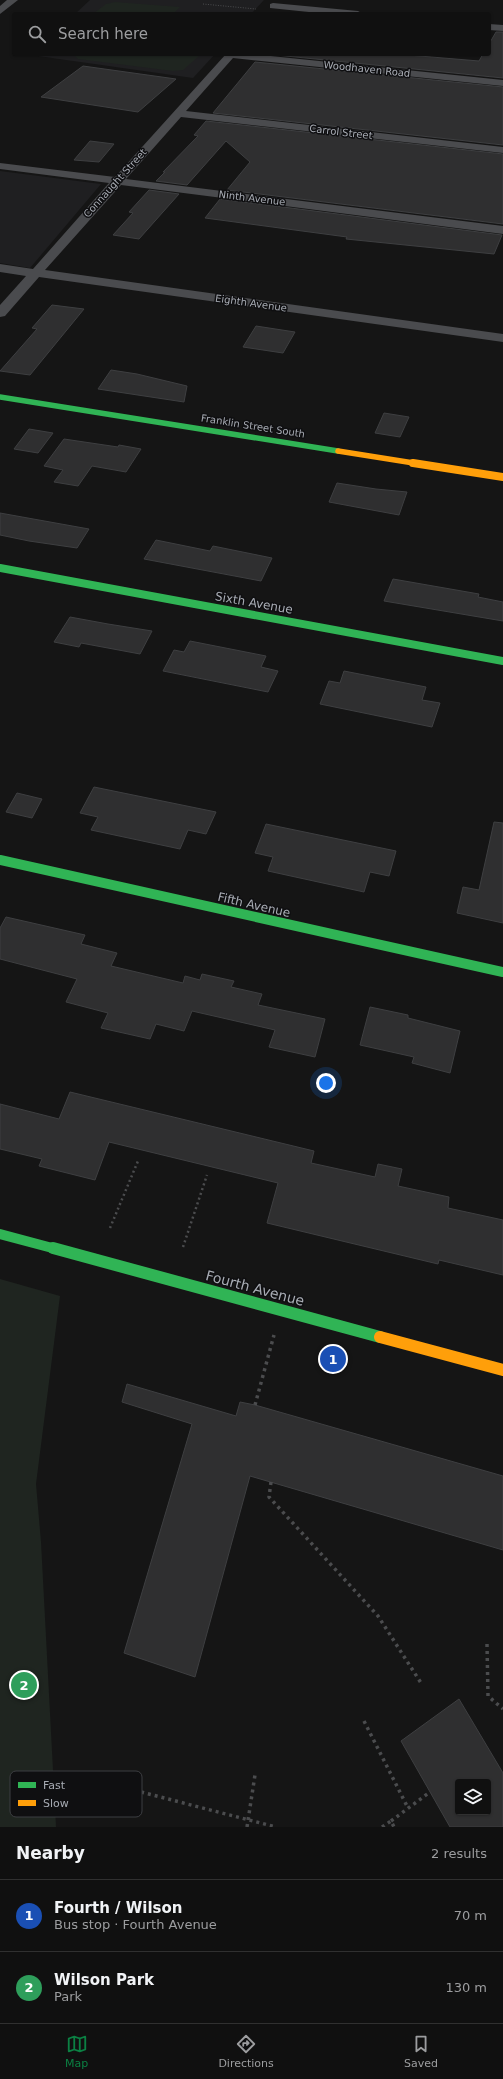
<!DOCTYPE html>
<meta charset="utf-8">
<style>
:root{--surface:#101010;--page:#191919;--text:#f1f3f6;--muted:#9c9d9f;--line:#303030;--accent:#0b8043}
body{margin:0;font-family:"DejaVu Sans",sans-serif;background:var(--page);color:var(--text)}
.controls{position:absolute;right:12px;bottom:12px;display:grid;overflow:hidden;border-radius:4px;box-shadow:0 1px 3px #0004}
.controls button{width:36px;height:36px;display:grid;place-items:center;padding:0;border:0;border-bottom:1px solid var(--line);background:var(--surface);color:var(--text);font:20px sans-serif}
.you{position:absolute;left:326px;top:1083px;width:14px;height:14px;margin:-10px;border:3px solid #fff;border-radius:50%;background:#1a73e8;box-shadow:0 0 0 6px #1a73e833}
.badge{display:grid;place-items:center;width:26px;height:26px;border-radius:50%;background:var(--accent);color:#fff;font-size:13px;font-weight:700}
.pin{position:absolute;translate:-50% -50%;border:2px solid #fff;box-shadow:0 1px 4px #0006}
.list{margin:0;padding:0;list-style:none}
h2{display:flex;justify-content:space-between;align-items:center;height:52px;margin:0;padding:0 16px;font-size:17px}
h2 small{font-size:13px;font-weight:400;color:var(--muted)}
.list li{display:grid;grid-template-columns:26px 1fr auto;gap:12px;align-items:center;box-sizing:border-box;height:72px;padding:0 16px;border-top:1px solid var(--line)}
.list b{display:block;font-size:15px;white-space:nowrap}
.list p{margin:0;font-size:13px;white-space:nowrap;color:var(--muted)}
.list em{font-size:13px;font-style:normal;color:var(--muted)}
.icon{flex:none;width:22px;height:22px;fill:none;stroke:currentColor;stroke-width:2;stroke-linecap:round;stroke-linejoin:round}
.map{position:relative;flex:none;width:503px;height:1827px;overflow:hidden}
.search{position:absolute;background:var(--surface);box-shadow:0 1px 3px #0004;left:12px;right:12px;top:12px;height:44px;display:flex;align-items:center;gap:10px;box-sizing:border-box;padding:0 14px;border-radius:4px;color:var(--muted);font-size:15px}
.sheet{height:196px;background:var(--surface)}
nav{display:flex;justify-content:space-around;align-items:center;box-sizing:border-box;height:56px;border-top:1px solid var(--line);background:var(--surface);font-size:11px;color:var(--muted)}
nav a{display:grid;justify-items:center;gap:2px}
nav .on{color:var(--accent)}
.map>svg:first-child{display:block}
.built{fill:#1f1f21}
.green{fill:#1f2520}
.building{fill:#2f2f30;stroke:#3e3f41;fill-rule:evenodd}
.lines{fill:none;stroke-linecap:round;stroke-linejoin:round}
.path-far2{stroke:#4b4c4e;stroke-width:1;stroke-dasharray:1 1.5;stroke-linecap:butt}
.path-far1{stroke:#4b4c4e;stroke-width:2.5;stroke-dasharray:2 3;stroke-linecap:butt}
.path{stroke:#4b4c4e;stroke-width:3.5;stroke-dasharray:3 4;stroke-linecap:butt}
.street{fill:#4a4b4e;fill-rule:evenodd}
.fast-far3{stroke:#30b455;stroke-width:5.5}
.fast-far2{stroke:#30b455;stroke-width:8}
.fast-far1{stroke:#30b455;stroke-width:10}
.fast{stroke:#30b455;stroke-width:12}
.slow-far2{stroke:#ff9f0a;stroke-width:5.5}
.slow-far1{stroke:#ff9f0a;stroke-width:8}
.slow{stroke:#ff9f0a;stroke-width:12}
.labels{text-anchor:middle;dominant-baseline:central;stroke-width:3;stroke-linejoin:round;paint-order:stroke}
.far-street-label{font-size:10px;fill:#a8acb4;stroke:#0f0f11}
.street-label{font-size:12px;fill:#a8acb4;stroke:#0f0f11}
.near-street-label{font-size:14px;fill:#a8acb4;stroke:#0f0f11}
.key{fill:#0f0f11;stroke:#3d3e42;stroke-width:1}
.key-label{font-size:11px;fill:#a8acb4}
</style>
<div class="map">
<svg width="503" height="1827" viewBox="0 0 503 1827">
<rect width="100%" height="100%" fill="#151515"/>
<g class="built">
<polygon points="90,0 264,0 251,14 75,14"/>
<polygon points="33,54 215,54 193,78 31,55"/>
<polygon points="0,171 101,184 30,268 0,263"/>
</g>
<g class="green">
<polygon points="115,2 180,7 173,14 93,14 106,4"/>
<polygon points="73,54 199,54 200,55 183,70 173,71 78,59"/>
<polygon points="0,1279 60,1296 36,1484 41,1542 56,1827 0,1827"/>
</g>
<g class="building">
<polygon points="496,32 503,32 503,78 266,54 396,54 479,61 483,54 489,54 489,44"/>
<polygon points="255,62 503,87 503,145 213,113"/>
<polygon points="83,66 176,79 138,112 41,97"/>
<polygon points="206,121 503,154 503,224 227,190 250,162 226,141 187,185 156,181 165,172 163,172 198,136 194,135"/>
<polygon points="90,141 114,144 99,162 74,160"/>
<polygon points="149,190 179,194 139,239 113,235 133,213 129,212"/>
<polygon points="220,199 502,235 494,254 346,239 347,237 205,218"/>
<polygon points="52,305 84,309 30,375 0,371 37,329 32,328"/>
<polygon points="256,326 295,332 283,353 243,347"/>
<polygon points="111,370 137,374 187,386 184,402 98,389"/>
<polygon points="384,413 409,417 400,437 375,433"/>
<polygon points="29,429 53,433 38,453 14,449"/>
<polygon points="64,439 118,447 119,445 141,449 126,472 92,466 78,486 54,482 63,470 44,466"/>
<polygon points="337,483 376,489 407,492 399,515 329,502"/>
<polygon points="0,513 89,529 77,548 29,541 0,535"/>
<polygon points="156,540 210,551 213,546 272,558 261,581 144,559"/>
<polygon points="393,579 479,594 478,597 503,602 503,621 384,601"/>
<polygon points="70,617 108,624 152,631 140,654 81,643 79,647 54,642"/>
<polygon points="190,641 266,656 261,667 278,671 268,692 163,671 174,650 184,652"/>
<polygon points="344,671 426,687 422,700 440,703 432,727 320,704 329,681 340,683"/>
<polygon points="94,787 216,812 206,834 188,830 180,849 91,830 98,817 80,813"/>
<polygon points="17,793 42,799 32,818 6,812"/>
<polygon points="494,822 503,823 503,923 457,913 463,887 479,890"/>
<polygon points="266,824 396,851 389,876 370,872 364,892 268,871 273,857 255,853"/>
<polygon points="6,917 85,935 81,944 117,953 111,966 183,983 185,976 200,980 202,974 234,981 231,987 262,994 258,1005 325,1019 315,1057 269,1047 275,1030 192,1011 184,1031 156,1024 150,1039 101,1028 108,1013 66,1002 77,979 0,959 0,928"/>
<polygon points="370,1007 408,1015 408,1018 460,1031 450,1073 412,1063 414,1057 360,1045"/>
<polygon points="70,1092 314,1151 311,1163 375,1177 378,1164 402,1169 398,1186 449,1197 448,1208 503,1220 503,1275 439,1260 438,1264 267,1223 278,1183 109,1142 95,1180 39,1166 42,1159 0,1149 0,1104 59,1119"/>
<polygon points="127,1384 236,1416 240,1402 255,1405 503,1476 503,1550 250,1476 195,1677 124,1653 192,1424 122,1402"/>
<path d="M 459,1699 L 503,1773 L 503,1827 L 450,1827 L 401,1741 ZM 458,1782 L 488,1782 L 488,1812 L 458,1812 Z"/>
</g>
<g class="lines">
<polyline class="path-far2" points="203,4 256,9"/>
<g class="path-far1">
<polyline points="110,1228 138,1161"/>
<polyline points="183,1247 207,1175"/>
</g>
<g class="path">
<polyline points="255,1405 274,1335"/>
<polyline points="271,1482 269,1497 378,1616 421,1683"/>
<polyline points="487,1644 488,1696 503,1709"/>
<polyline points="364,1721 408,1808"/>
<polyline points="114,1785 276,1827"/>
<polyline points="391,1821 430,1792"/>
<polyline points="247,1827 255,1775"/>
<polyline points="382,1827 391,1821 394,1827"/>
</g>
<g class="street">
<polygon points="7,0 18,0 0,14 0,6"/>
<polygon points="273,3 358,11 363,14 328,14 270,8 270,4"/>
<polygon points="489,24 503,25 503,31 489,30"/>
<polygon points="226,54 251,54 503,80 503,86 233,58 186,111 503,147 503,153 181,117 126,179 503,226 503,234 121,185 45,270 503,334 503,342 39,277 5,316 0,317 0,305 26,276 0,272 0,264 33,269 109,183 0,169 0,163 115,177"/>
</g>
<polyline class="fast-far3" points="0,397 338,451"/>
<polyline class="fast-far2" points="0,568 503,661"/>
<g class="fast-far1">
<polyline points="0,860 503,972"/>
<polyline points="0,1234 56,1249"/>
</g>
<polyline class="fast" points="53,1248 380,1337"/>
<polyline class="slow-far2" points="338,451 420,464"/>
<polyline class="slow-far1" points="413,463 503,477"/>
<polyline class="slow" points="380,1337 503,1370"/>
</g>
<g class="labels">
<g class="far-street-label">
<text transform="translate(367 69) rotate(6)">Woodhaven Road</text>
<text transform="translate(341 132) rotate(7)">Carrol Street</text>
<text transform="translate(115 183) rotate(-48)">Connaught Street</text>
<text transform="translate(252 198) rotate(7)">Ninth Avenue</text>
<text transform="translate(251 303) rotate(8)">Eighth Avenue</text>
<text transform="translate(253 426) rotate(9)">Franklin Street South</text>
</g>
<g class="street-label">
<text transform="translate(254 603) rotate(10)">Sixth Avenue</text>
<text transform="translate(254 905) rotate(13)">Fifth Avenue</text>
</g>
<g class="near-street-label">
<text transform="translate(255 1288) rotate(15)">Fourth Avenue</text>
</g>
</g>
<rect x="10" y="1771" width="132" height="46" rx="6" class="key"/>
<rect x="18" y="1782" width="18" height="6" fill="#30b455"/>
<rect x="18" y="1800" width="18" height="6" fill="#ff9f0a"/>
<g class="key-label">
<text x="43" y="1789">Fast</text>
<text x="43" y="1807">Slow</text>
</g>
</svg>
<div class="controls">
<button><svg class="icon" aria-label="layers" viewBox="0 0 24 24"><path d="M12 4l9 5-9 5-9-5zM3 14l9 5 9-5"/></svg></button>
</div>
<div class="you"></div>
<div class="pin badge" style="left:333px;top:1359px;background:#1a4fb4">1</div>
<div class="pin badge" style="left:24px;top:1685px;background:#2e9e5b">2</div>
<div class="search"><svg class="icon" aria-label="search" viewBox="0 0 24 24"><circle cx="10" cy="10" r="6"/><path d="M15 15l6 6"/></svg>Search here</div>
</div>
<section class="sheet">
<h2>Nearby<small>2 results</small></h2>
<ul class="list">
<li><span class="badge" style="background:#1a4fb4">1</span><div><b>Fourth / Wilson</b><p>Bus stop · Fourth Avenue</p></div><em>70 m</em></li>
<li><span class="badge" style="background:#2e9e5b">2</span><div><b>Wilson Park</b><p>Park</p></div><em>130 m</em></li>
</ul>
</section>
<nav>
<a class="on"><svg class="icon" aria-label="map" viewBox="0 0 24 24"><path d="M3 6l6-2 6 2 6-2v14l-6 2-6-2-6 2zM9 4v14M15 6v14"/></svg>Map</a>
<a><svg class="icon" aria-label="directions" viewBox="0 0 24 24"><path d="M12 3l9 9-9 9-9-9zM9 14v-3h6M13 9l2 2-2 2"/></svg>Directions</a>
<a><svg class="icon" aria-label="saved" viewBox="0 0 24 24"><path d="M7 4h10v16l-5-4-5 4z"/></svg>Saved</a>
</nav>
